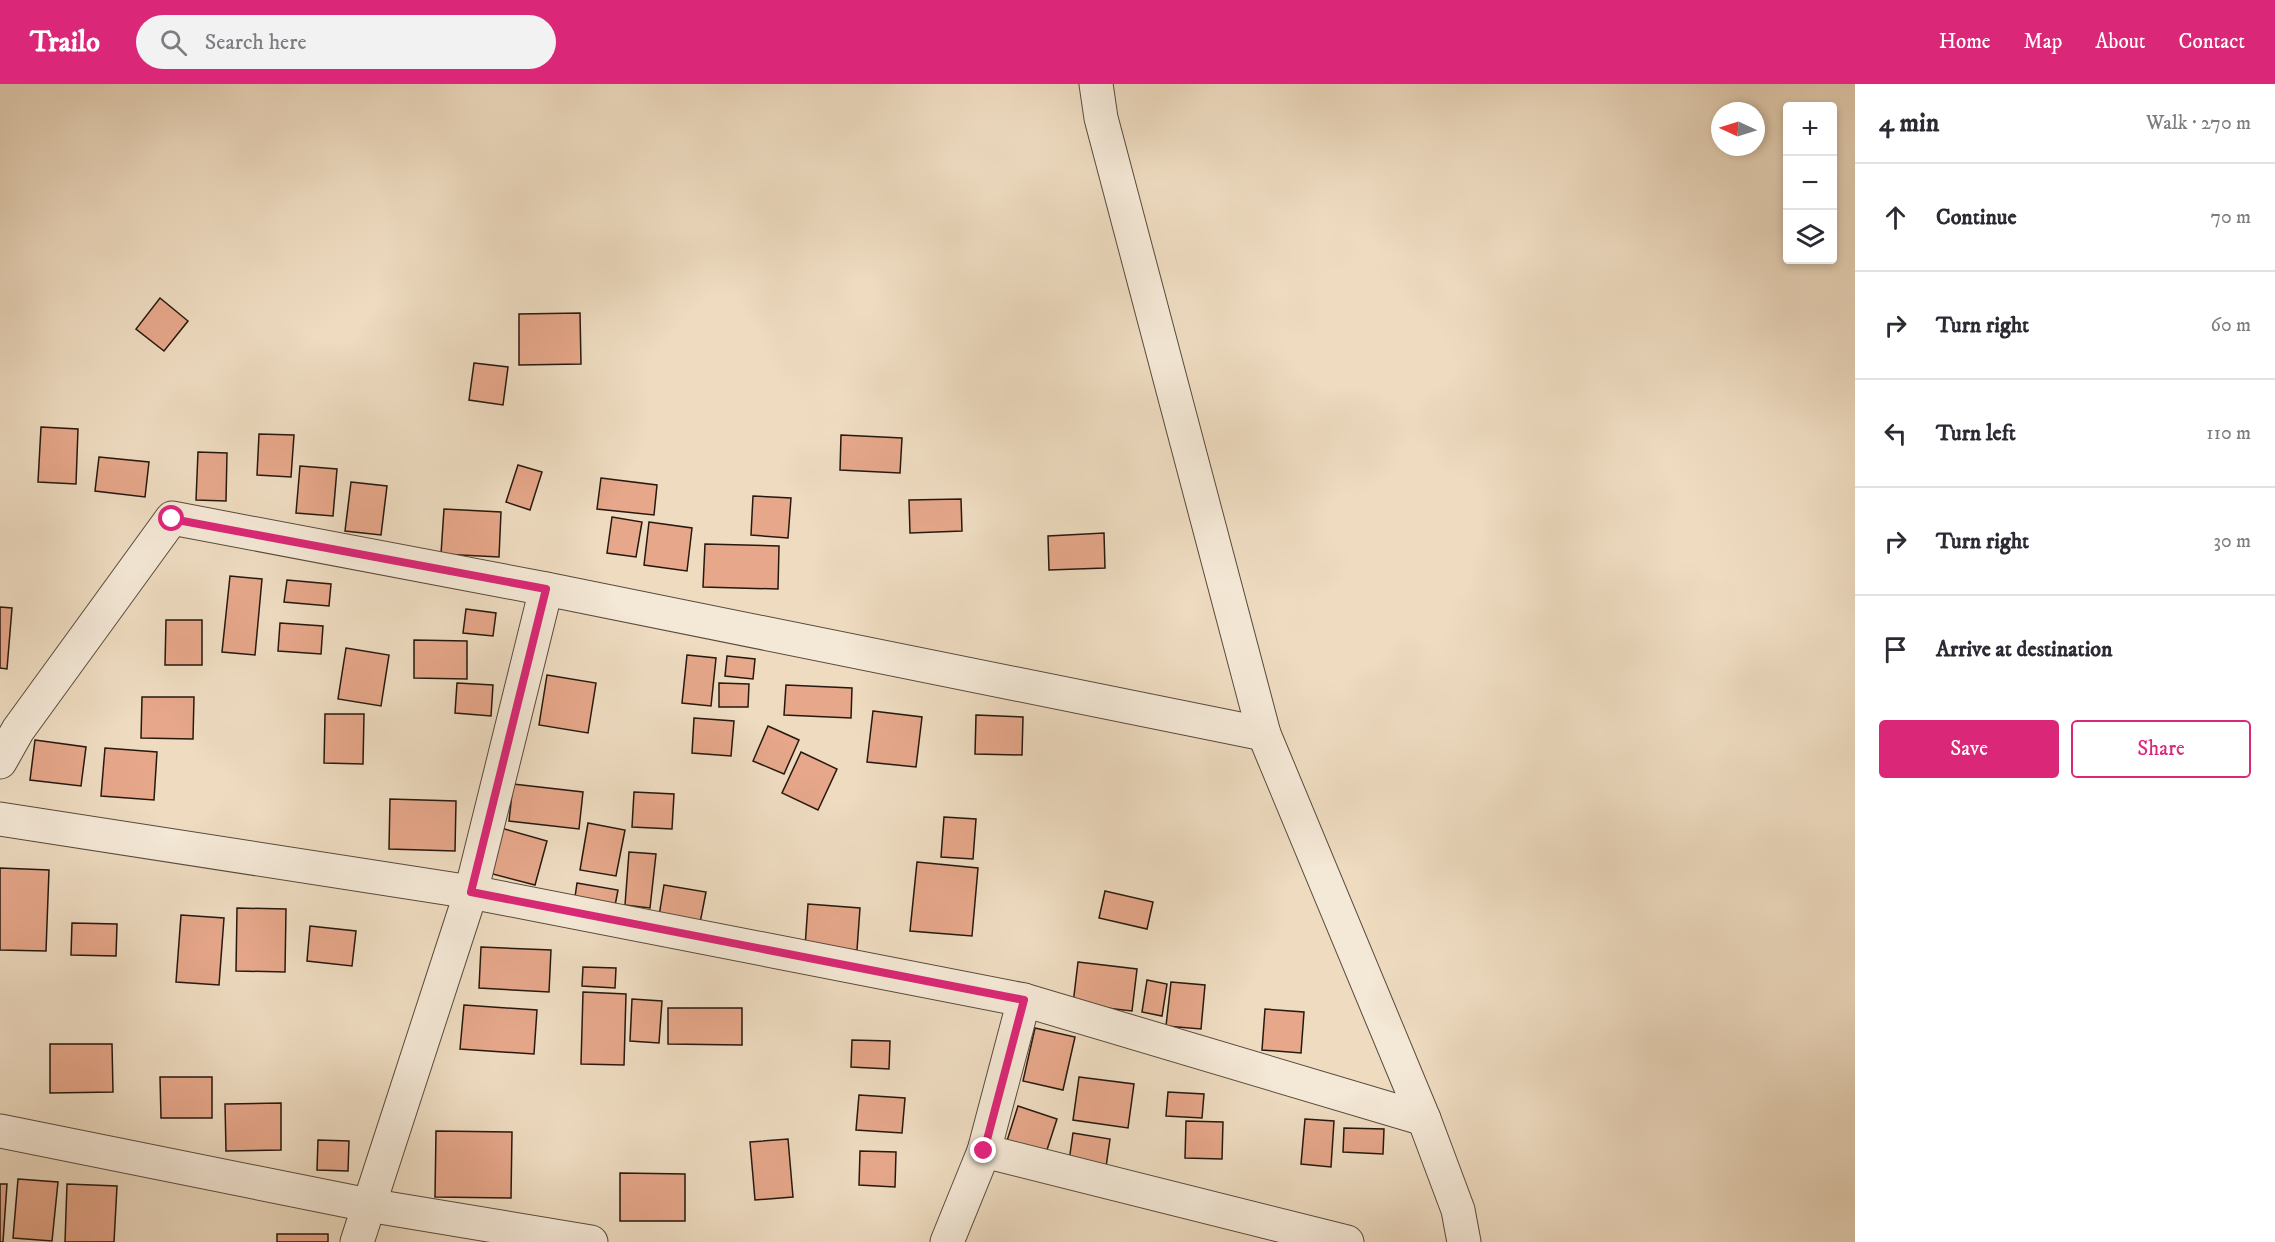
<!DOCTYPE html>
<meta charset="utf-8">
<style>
:root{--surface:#fff;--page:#f2f2f3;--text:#2b2b33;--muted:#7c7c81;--line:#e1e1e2;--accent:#db2777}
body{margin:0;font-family:"IM FELL DW Pica",serif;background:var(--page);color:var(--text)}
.controls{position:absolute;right:18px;top:18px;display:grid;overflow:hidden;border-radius:6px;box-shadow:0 3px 9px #0003}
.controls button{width:54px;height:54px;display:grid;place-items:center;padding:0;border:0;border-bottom:2px solid var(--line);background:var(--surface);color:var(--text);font:30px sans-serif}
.compass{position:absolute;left:1711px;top:18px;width:54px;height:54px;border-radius:50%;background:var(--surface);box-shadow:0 3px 9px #0003;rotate:274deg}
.stop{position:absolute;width:18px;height:18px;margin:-14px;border:4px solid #db2777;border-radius:50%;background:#fff}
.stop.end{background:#db2777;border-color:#fff;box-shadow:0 2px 6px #0008}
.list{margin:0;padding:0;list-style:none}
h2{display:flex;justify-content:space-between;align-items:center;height:78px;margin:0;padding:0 24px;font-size:26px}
h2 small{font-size:20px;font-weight:400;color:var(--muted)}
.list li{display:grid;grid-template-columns:39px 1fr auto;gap:18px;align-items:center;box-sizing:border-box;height:108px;padding:0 24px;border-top:2px solid var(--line)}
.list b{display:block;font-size:22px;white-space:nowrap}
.list em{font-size:20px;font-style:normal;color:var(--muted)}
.actions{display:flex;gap:12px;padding:18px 24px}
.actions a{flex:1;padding:14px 0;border:2px solid var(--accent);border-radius:6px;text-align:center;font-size:21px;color:var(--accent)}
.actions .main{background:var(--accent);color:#fff}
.icon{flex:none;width:33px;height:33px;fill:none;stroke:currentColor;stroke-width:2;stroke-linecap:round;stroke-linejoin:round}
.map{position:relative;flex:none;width:1855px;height:1158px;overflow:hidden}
header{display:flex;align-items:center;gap:36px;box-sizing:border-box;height:84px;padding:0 30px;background:var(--accent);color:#fff}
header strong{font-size:28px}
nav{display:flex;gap:33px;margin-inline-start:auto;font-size:21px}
.search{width:420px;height:54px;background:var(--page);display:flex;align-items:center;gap:15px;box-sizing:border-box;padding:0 21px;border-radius:33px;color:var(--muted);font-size:22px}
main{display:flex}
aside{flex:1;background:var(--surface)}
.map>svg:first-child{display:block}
.building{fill:#e6a78a;stroke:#27190f;stroke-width:1.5}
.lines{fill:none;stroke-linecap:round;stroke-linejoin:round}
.minor-casing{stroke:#594a3b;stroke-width:35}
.minor{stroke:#f4e8d6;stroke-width:33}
.route{stroke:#db2777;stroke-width:8}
</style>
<header>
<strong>Trailo</strong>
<div class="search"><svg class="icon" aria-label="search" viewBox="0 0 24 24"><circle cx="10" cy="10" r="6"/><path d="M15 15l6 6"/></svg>Search here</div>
<nav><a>Home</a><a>Map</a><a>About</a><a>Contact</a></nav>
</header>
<main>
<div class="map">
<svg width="1855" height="1158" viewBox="0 0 1855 1158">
<rect width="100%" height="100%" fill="#eedbc0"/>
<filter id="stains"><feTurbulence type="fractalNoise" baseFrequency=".00333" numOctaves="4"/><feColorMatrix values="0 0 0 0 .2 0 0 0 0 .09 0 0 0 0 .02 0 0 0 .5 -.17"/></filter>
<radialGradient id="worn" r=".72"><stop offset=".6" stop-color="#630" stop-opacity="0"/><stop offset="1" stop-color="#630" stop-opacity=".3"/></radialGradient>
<g class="building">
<polygon points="160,214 188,237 164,267 136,245"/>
<polygon points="580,229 581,280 519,281 519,230"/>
<polygon points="474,279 508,283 503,321 469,316"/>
<polygon points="41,343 78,345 76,400 38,398"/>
<polygon points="259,350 294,351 291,393 257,391"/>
<polygon points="841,351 902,354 900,389 840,386"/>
<polygon points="198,368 227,369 226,417 196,416"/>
<polygon points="99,373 149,378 145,413 95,407"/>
<polygon points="518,381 542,388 530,426 506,418"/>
<polygon points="300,382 337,385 333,432 296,429"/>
<polygon points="601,394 657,401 654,431 597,425"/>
<polygon points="351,398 387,402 381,451 345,447"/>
<polygon points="753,412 791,414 788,454 751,451"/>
<polygon points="961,415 962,447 910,449 909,416"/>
<polygon points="444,425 501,428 499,473 441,470"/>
<polygon points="612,433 642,438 636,473 607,469"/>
<polygon points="649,438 692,444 687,487 644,481"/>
<polygon points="1104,449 1105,484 1049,486 1048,452"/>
<polygon points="705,460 779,462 778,505 703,503"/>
<polygon points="230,492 262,495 255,571 222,568"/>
<polygon points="287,496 331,500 329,522 284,518"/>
<polygon points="0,523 12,524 7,585 0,584"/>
<polygon points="466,525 496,529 493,552 463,549"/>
<polygon points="166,536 202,536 202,581 165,581"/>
<polygon points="280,539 323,542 321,570 278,567"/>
<polygon points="414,556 467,557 467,595 414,594"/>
<polygon points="346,564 389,571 381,622 338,615"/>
<polygon points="687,571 716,574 711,622 682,619"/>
<polygon points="727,572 755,575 753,595 725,592"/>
<polygon points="547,591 596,599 588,649 539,641"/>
<polygon points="457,599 493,601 491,632 455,629"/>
<polygon points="719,599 749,600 748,623 719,623"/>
<polygon points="786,601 852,604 851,634 784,631"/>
<polygon points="142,613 194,613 193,655 141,654"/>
<polygon points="873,627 922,633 916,683 867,678"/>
<polygon points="325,630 364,630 363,680 324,679"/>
<polygon points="976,631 1023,633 1022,671 975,670"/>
<polygon points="694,634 734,637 731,672 692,669"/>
<polygon points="768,642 799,656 784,690 753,677"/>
<polygon points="35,656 86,663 81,702 30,696"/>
<polygon points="105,664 157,668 154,716 101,712"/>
<polygon points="801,668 837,685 818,726 782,709"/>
<polygon points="513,700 583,708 579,745 509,737"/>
<polygon points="634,708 674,710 672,745 632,743"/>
<polygon points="390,715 456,717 455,767 389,765"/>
<polygon points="944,733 976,735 973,775 941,773"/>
<polygon points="588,739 625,746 616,792 580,786"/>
<polygon points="501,744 547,757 535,801 489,789"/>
<polygon points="629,768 656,770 650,824 625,821"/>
<polygon points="917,778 978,784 972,852 910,847"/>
<polygon points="0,784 49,786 46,867 0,866"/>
<polygon points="577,799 618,806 614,827 574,820"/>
<polygon points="664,801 706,808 700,839 659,832"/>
<polygon points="1105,807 1153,818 1147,845 1099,834"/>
<polygon points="808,820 860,824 857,866 805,863"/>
<polygon points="237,824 286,825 285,888 236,887"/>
<polygon points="181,831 224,834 219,901 176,898"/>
<polygon points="72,839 117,840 116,872 71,871"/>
<polygon points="310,842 356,847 352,882 307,877"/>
<polygon points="481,863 551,866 549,908 479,904"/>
<polygon points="1078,878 1137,885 1132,927 1073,920"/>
<polygon points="583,883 616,884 615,904 582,902"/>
<polygon points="1147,896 1167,900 1162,932 1142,928"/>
<polygon points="1171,898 1205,901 1201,945 1166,942"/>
<polygon points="583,908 626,910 624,981 581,980"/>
<polygon points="632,915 662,917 659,959 630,957"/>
<polygon points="464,921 537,926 534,970 460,965"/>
<polygon points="668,924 742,924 742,961 668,960"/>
<polygon points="1265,925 1304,928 1301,969 1262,966"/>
<polygon points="1035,944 1075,953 1063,1006 1023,997"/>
<polygon points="852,956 890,957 889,985 851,983"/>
<polygon points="50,960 112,960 113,1008 50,1009"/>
<polygon points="160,993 212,993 212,1034 161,1034"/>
<polygon points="1079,993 1134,1000 1128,1044 1073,1036"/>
<polygon points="1168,1008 1204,1010 1202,1034 1166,1032"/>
<polygon points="859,1011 905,1014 902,1049 856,1046"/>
<polygon points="281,1019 281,1066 226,1067 225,1020"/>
<polygon points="1018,1022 1057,1035 1045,1072 1006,1060"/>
<polygon points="1305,1035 1334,1037 1331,1083 1301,1080"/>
<polygon points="1186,1037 1223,1038 1222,1075 1185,1074"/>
<polygon points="1344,1044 1384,1045 1383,1070 1343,1068"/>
<polygon points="436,1047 512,1048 511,1114 435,1113"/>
<polygon points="1073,1049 1110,1055 1105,1090 1068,1084"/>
<polygon points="788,1055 793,1113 755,1116 750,1058"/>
<polygon points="318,1056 349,1057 348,1087 317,1086"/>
<polygon points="860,1067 896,1068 895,1103 859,1101"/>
<polygon points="620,1089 685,1090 685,1137 620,1137"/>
<polygon points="18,1095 58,1098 52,1157 13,1154"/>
<polygon points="0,1100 7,1100 3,1158 0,1158"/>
<polygon points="67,1100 117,1102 114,1158 65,1158"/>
<rect x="277" y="1150" width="51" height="8"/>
</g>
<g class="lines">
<defs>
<g id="minor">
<polyline points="1096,0 1101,34 1264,650 1424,1035 1458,1126 1464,1158"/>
<polyline points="0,678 18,646 172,434 546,505 1264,650"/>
<polyline points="0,735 471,808 1024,916 984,1067 947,1158"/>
<polyline points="1024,916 1424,1035"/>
<polyline points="0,1047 368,1121 591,1158"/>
<polyline points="984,1067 1347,1158"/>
<polyline points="357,1158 471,808 546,505"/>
</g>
</defs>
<use href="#minor" class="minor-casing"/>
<use href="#minor" class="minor"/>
</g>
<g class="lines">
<polyline class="route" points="172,435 546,505 471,808 1024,916 984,1067"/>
</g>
<rect width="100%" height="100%" filter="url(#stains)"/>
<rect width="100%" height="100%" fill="url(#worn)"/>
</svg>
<div class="controls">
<button>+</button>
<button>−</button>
<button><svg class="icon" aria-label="layers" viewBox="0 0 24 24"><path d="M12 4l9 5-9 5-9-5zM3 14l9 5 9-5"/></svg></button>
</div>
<svg class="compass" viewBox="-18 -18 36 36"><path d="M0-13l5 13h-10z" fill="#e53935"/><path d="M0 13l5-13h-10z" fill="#7c7c81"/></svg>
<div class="stop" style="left:172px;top:435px"></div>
<div class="stop end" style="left:984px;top:1067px"></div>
</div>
<aside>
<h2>4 min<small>Walk · 270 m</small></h2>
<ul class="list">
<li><svg class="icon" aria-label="ahead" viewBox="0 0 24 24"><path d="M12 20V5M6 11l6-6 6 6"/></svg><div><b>Continue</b></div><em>70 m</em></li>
<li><svg class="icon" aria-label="right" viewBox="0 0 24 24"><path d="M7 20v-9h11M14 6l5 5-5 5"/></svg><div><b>Turn right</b></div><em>60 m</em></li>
<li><svg class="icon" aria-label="left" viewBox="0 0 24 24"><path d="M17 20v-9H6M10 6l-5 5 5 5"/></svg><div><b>Turn left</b></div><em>110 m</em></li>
<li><svg class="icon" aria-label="right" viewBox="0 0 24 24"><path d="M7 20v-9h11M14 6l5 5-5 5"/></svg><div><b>Turn right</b></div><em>30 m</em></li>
<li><svg class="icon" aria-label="arrive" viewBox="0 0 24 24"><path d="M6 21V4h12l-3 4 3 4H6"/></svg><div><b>Arrive at destination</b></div></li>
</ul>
<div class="actions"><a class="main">Save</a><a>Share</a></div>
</aside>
</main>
